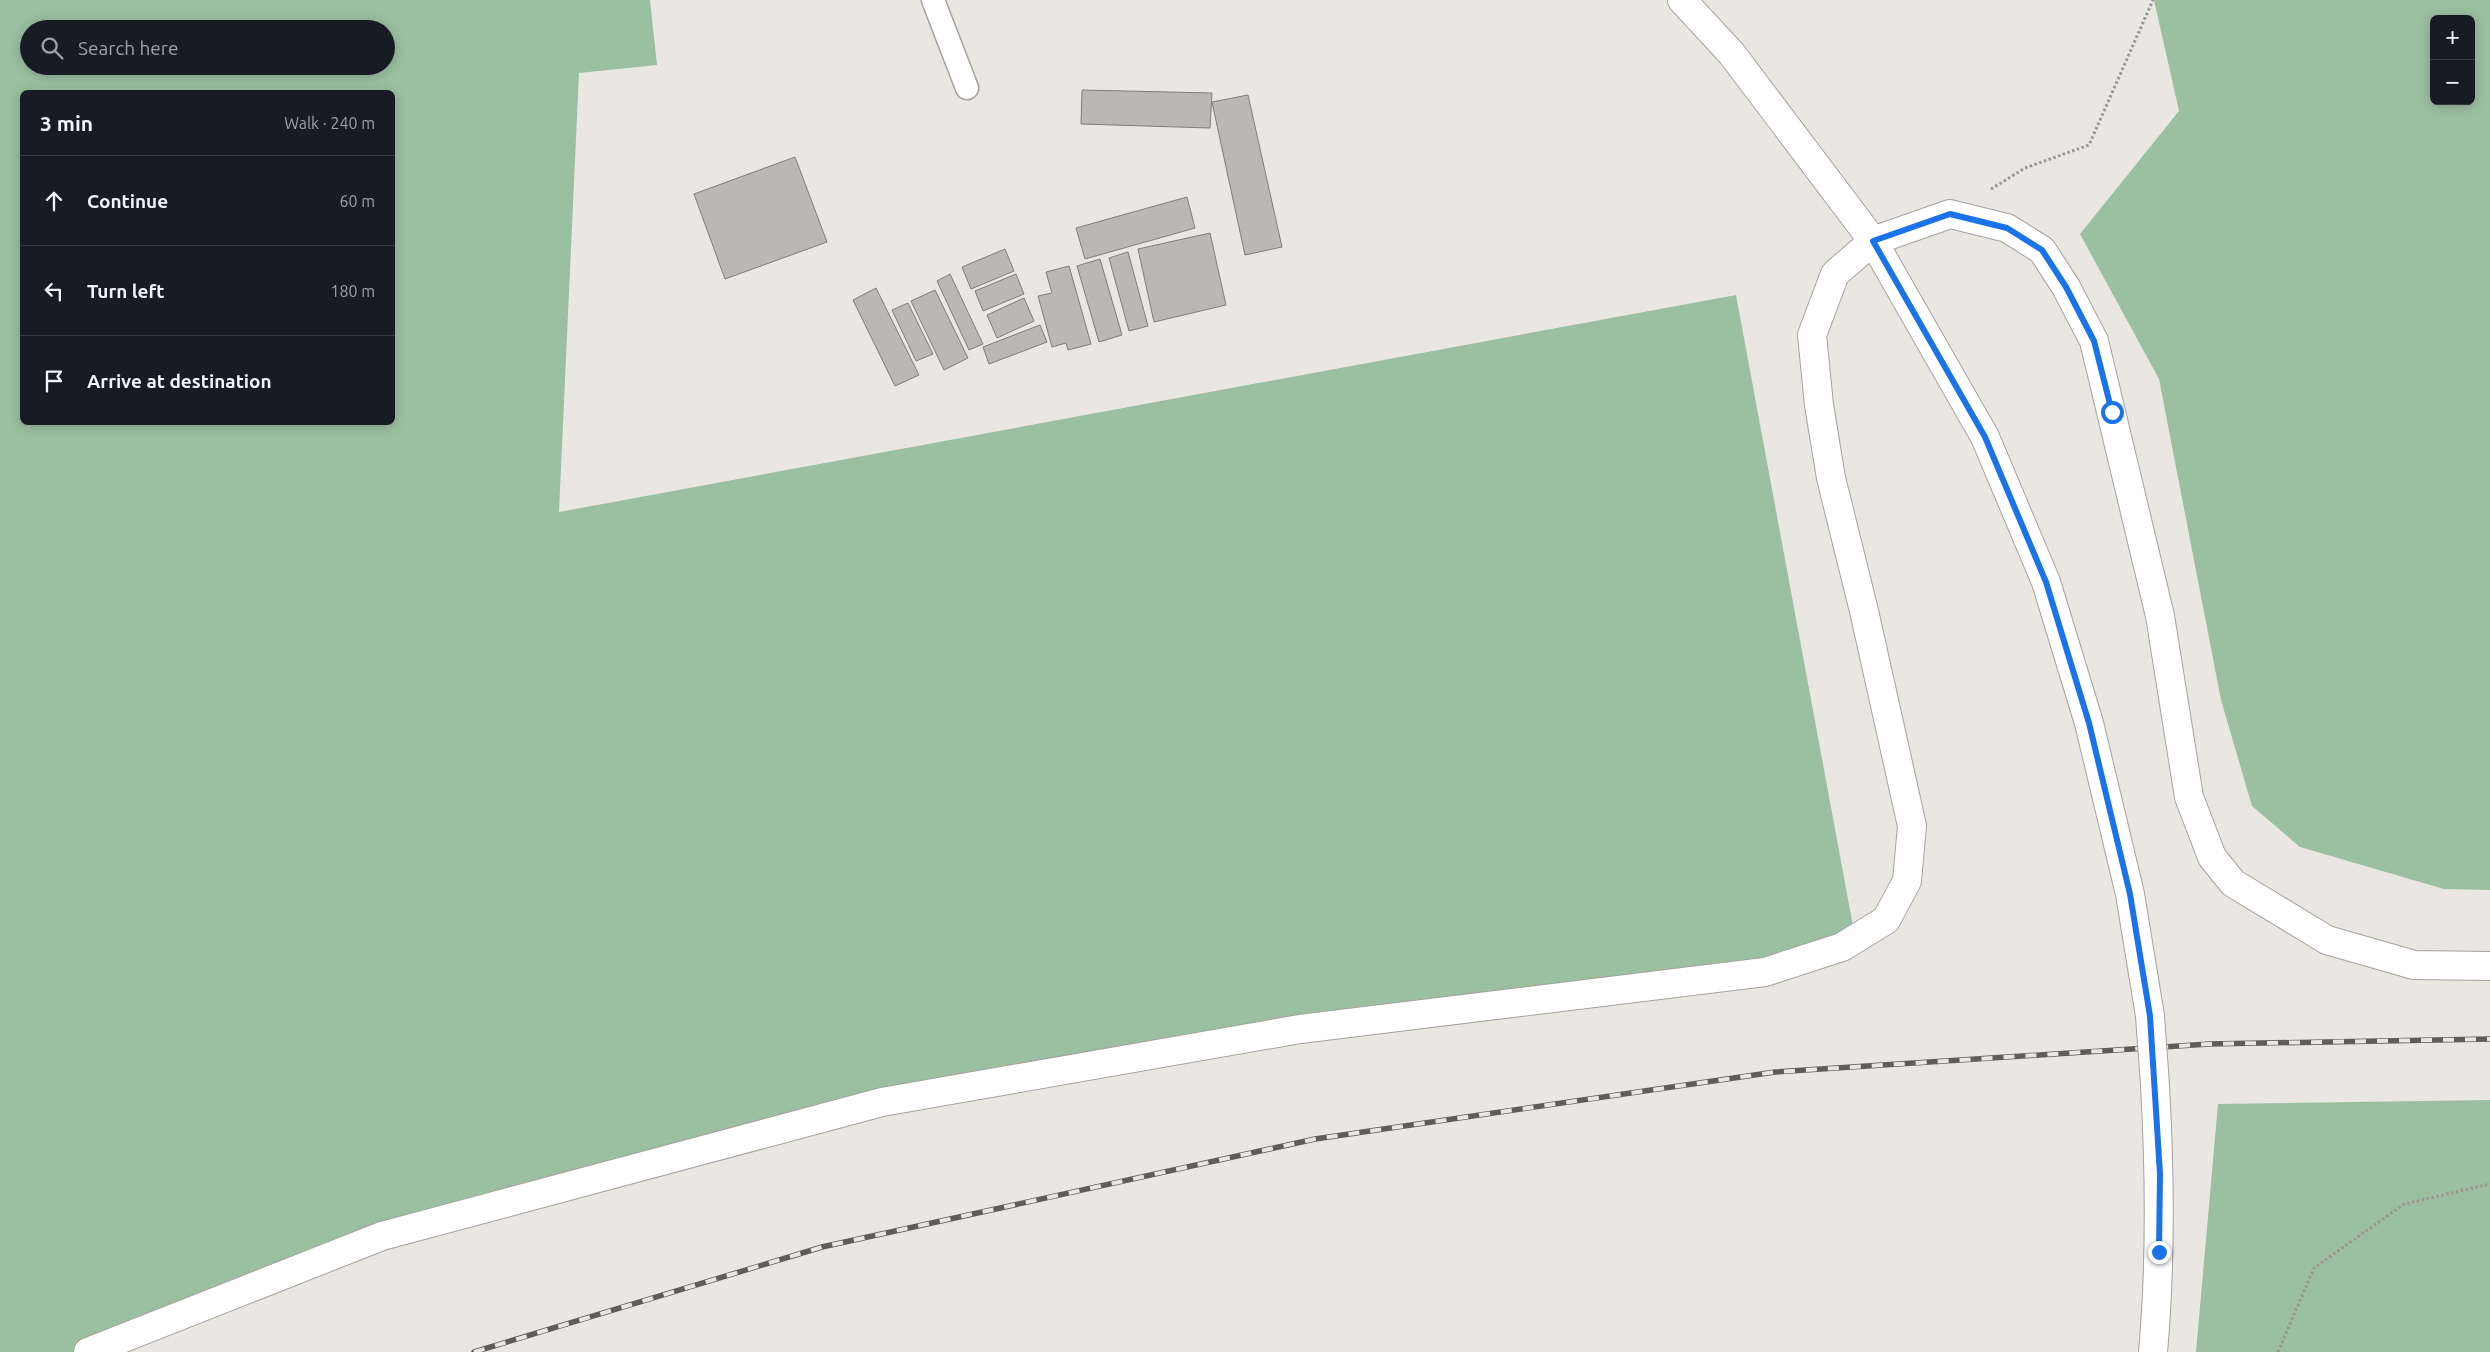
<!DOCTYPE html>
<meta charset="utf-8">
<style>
:root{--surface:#171b24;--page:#20242c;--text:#f1f3f6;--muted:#9ea1a6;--line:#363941}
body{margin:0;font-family:Ubuntu,sans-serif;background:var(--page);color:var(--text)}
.controls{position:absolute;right:15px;top:15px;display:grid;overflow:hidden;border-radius:8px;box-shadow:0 2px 12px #0003}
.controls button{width:45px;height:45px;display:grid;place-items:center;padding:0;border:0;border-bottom:1px solid var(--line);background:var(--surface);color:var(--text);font:25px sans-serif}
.stop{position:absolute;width:15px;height:15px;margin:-11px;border:4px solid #1a73e8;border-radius:50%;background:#fff}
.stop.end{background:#1a73e8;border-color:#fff;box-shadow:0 1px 5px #0008}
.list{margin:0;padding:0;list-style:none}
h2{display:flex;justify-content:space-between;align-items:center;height:65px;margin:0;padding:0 20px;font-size:21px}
h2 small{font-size:16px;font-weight:400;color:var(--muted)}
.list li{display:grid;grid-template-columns:32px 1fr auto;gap:15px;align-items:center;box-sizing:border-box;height:90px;padding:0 20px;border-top:1px solid var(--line)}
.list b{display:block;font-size:19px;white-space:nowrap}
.list em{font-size:16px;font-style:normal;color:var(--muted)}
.icon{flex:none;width:28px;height:28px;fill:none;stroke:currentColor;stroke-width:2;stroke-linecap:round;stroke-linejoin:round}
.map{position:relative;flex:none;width:2490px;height:1352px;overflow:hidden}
.search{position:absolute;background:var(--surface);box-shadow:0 2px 12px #0003;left:20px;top:20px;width:375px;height:55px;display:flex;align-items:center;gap:12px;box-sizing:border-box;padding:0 18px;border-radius:28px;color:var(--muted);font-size:19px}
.panel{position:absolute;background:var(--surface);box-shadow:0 2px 12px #0003;left:20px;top:90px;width:375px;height:335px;border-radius:8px}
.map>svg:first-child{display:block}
.green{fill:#9bbfa1;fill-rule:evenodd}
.building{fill:#bab8b3;stroke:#807d79}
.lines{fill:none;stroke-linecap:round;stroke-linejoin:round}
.service-casing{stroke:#a5a29e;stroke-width:25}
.minor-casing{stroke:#a5a29e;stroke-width:30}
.tertiary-casing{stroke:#a5a29e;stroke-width:30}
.path{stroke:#989592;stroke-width:3;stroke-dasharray:2.5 2.5;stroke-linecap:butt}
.service{stroke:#fff;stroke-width:22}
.minor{stroke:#fff;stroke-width:28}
.tertiary{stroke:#fff;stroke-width:28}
.rail-casing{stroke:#5f5d5b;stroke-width:5.5}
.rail{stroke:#eae7e2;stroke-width:4;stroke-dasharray:11;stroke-linecap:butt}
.tertiary-bridge-casing{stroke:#a5a29e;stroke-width:30;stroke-linecap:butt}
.tertiary-bridge{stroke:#fff;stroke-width:28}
.route{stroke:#1a73e8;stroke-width:6}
</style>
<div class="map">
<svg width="2490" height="1352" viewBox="0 0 2490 1352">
<rect width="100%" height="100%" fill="#eae7e2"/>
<g class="green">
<path d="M 0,0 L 650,0 L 657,65 L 579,73 L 559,512 L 1736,295 L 1858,953 L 805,1120 L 254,1284 L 76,1352 L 0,1352 ZM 29,29 L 386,29 L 386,66 L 29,66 ZM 22,92 L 392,92 L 392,422 L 22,422 Z"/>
<path d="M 2154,0 L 2490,0 L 2490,890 L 2444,889 L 2300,847 L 2252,806 L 2221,700 L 2159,379 L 2080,234 L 2179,111 ZM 2434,19 L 2471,19 L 2471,101 L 2434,101 Z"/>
<polygon points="2490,1100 2490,1352 2196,1352 2218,1104"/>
</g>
<g class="building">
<polygon points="1082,90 1212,93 1210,128 1081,124"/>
<polygon points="1248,95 1282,247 1245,255 1212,102"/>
<polygon points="795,157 827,242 725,279 694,194"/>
<polygon points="1187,197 1195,228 1085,259 1076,228"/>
<polygon points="1210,233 1226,305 1154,322 1138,249"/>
<polygon points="1005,249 1014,271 971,289 962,267"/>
<polygon points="1128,252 1148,326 1129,331 1109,258"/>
<polygon points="1100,259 1122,335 1099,342 1077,266"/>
<polygon points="1069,266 1091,344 1068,350 1066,343 1052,347 1038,296 1052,293 1046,272"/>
<polygon points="950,274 983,344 969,350 937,281"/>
<polygon points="1016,274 1024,294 983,311 975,291"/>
<polygon points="876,288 919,375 895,386 853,300"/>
<polygon points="935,290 968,358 944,370 911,301"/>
<polygon points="1024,298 1034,321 997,338 987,315"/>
<polygon points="908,303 933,354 916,361 892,310"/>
<polygon points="1040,325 1047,342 989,364 983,347"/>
</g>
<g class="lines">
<defs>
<polyline id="service" points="933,0 967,88"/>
<polyline id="minor" points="88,1352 382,1236 882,1102 1300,1029 1765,972 1842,947 1886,920 1907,881 1912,826 1864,611 1831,478 1819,405 1812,335 1835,274 1873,241 1950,214 2007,228 2042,250 2066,287 2094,341 2160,616 2189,797 2212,857 2233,883 2327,940 2414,965 2490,966"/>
<g id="tertiary">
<polyline points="1682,0 1732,54 1873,241 1985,437 2046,582 2089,723 2130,894 2150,1016"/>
<path d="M 2153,1352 C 2161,1263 2160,1175 2155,1085"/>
</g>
</defs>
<use href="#service" class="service-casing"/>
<use href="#minor" class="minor-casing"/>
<use href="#tertiary" class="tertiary-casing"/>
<g class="path">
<polyline points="1991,189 2025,168 2089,145 2153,0"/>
<polyline points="2278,1352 2314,1268 2404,1204 2490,1184"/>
</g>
<use href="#service" class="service"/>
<use href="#minor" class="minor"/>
<use href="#tertiary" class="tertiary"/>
<defs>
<polyline id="rail" points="474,1352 822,1247 1315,1139 1775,1072 2209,1044 2490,1039"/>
</defs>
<use href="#rail" class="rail-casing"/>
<use href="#rail" class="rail"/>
<defs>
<polyline id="tertiary-bridge" points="2150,1016 2155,1085"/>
</defs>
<use href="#tertiary-bridge" class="tertiary-bridge-casing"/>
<use href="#tertiary-bridge" class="tertiary-bridge"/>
</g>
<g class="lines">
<polyline class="route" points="2112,412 2094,341 2066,287 2042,250 2007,228 1950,214 1873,241 1985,437 2046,582 2089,723 2130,894 2150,1016 2160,1174 2159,1252"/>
</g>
</svg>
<div class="controls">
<button>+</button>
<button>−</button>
</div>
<div class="stop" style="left:2112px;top:412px"></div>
<div class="stop end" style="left:2159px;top:1252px"></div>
<div class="search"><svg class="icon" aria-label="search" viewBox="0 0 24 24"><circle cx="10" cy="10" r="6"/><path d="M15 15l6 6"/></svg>Search here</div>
<section class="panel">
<h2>3 min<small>Walk · 240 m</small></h2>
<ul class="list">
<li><svg class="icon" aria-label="ahead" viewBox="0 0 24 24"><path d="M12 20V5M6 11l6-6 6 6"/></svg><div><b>Continue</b></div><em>60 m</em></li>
<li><svg class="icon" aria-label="left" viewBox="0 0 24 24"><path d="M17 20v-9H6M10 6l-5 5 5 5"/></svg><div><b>Turn left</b></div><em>180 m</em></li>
<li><svg class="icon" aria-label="arrive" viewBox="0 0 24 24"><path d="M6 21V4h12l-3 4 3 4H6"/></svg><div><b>Arrive at destination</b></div></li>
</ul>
</section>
</div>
